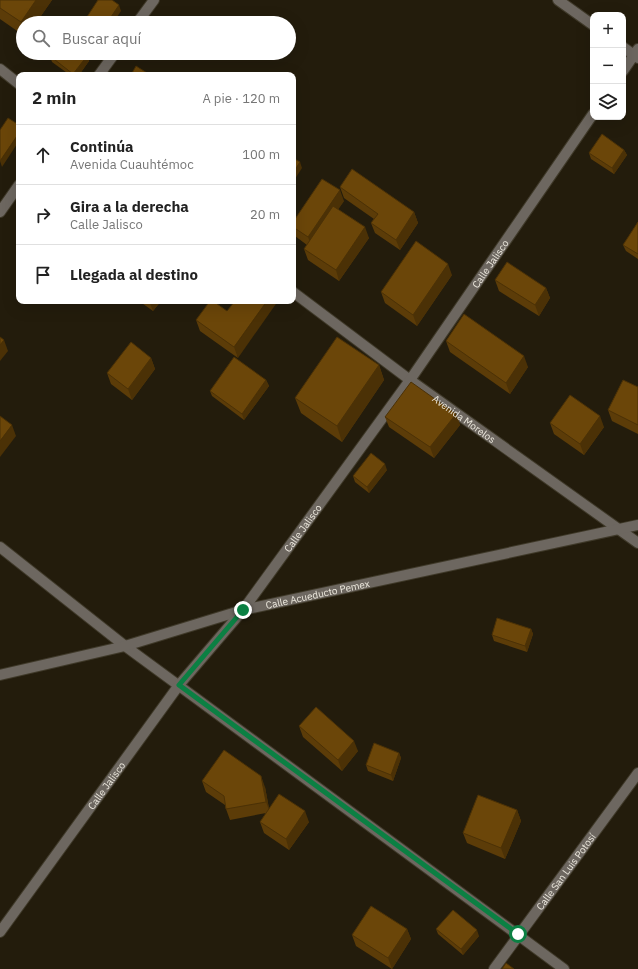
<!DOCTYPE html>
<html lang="es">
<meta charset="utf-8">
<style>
:root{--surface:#fff;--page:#f6f6f6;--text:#222;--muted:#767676;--line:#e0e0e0}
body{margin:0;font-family:"IBM Plex Sans",sans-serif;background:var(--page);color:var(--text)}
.controls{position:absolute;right:12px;top:12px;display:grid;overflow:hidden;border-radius:8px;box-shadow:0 4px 16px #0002}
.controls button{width:36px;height:36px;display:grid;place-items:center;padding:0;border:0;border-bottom:1px solid var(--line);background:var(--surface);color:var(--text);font:20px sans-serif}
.stop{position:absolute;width:12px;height:12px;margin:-9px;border:3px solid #0b8043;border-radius:50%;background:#fff}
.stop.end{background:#0b8043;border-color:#fff;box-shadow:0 1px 4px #0008}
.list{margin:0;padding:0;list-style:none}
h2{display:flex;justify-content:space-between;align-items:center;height:52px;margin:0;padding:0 16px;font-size:17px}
h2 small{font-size:13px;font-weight:400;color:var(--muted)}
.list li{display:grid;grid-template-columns:26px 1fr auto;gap:12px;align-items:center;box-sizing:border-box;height:60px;padding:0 16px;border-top:1px solid var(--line)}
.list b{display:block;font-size:15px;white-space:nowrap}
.list p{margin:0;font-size:13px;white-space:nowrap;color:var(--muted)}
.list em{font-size:13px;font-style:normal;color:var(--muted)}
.icon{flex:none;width:22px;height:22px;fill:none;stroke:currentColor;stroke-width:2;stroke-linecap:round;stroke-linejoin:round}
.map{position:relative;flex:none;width:638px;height:969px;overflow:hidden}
.search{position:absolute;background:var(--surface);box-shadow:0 4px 16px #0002;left:16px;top:16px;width:280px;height:44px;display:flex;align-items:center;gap:10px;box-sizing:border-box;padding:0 14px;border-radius:22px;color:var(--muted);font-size:15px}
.panel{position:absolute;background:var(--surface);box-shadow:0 4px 16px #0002;left:16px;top:72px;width:280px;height:232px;border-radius:8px}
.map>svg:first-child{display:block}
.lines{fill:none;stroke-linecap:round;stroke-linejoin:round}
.minor-casing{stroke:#3f3929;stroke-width:12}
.minor{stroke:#6d6760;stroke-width:10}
.wall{fill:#5c3c08}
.shaded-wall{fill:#4b3106}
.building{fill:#6b4609;stroke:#4b3106}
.route{stroke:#0b8043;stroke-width:5}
.labels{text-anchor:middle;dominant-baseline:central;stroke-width:4;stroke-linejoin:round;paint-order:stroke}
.street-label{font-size:10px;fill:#ede9de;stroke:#0a0703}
</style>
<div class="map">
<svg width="638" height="969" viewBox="0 0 638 969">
<rect width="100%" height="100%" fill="#231c0c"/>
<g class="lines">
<defs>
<g id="minor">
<polyline points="558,0 593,25"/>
<polyline points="137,23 154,0"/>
<polyline points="623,47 638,58"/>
<polyline points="0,69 19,84"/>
<polyline points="623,71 638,49"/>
<polyline points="99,75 115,53"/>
<polyline points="0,212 19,185"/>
<path id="s1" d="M 293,292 L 410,380 L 638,543"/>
<polyline points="0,547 125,646 518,935 564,969"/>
<path id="s2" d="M 0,675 L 125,646 L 243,610 L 638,525"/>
<path id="s3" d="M 0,932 L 179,685 L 243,610 L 410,380 L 593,114"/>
<path id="s4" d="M 494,969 L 638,773"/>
</g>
</defs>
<use href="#minor" class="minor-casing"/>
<use href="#minor" class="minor"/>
</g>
<g class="wall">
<polygon points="0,0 52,0 36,23 23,23 23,35 0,19"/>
<polygon points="50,56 87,56 89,61 79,75 70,75 52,62"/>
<polygon points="624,150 627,155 614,174 591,159 589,153"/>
<polygon points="340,187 414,212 418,223 400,250 375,233 371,223 374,219 344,198"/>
<polygon points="344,201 338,209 369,238 339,281 308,260 304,249 307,245 295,236 293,232 293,222"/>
<polygon points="638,222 638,259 626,251 623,245"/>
<polygon points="452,275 417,326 385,303 381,292"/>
<polygon points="495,280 546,288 550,298 539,316 499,291"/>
<polygon points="139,301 161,301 153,311"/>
<polygon points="227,311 238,358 200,331 196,320"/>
<polygon points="446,341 528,367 510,394 450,352"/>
<polygon points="151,358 155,369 132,400 111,384 107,373"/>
<polygon points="379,365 384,380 342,442 301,413 295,398"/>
<polygon points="266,380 269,386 244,420 212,396 210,391"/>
<polygon points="638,387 638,434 612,421 608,410"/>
<polygon points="456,414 460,425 434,458 389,427 385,417"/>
<polygon points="550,423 604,427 584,455 554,434"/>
<polygon points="387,470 369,493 355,482 353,476"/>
<polygon points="531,629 533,634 527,652 494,641 492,635"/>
<polygon points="299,726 358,751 342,771 303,737"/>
<polygon points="399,753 401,758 393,781 368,771 366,765"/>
<polygon points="202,781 265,787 269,809 309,822 289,850 264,833 260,822 266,813 230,820 226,809 225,805 206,792"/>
<polygon points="517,810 521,821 505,859 467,843 463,833"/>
<polygon points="407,929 411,939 392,969 356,946 352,935"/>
<polygon points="436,929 479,936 463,955 438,934"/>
</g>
<g class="shaded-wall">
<polygon points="36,0 52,0 36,23 23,23 23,28 21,22"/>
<polygon points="119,5 121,11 113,23 107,23"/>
<polygon points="87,56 89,61 79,75 74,75 73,74"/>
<polygon points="19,133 19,141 2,167 0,161"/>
<polygon points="624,150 627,155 614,174 612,168"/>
<polygon points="300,162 302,168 293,182 293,173"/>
<polygon points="340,190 344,201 312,248 308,237"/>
<polygon points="414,212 418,223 400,250 396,240"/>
<polygon points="365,227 369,238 339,281 336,270"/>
<polygon points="448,264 452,275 417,326 413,315"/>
<polygon points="546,288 550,298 539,316 535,305"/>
<polygon points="149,301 161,301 153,311"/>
<polygon points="267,301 278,301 238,358 234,347"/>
<polygon points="4,340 8,351 0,361 0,345"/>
<polygon points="524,356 528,367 510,394 506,383"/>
<polygon points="151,358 155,369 132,400 128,389"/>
<polygon points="379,365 384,380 342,442 337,426"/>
<polygon points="266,380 269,386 244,420 242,414"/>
<polygon points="456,414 460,425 434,458 430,447"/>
<polygon points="600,416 604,427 584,455 580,444"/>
<polygon points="12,425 16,436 0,457 0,441"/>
<polygon points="385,464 387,470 369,493 367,487"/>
<polygon points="531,629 533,634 527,652 525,646"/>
<polygon points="354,741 358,751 342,771 338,760"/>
<polygon points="399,753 401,758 393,781 391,775"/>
<polygon points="261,776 265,787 270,813 266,802"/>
<polygon points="517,810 521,821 505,859 501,848"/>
<polygon points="305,811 309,822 289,850 286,839"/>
<polygon points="407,929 411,939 392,969 388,958"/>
<polygon points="477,930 479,936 463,955 461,949"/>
</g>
<g class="building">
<polygon points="0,0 36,0 21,22 0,8"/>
<polygon points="98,0 112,0 119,5 107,23 83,23"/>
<polygon points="52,53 83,53 87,56 73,74 50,56"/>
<polygon points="136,66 147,73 146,75 131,75"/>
<polygon points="8,118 19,125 19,133 0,161 0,130"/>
<polygon points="602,134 624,150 612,168 589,153"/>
<polygon points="293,158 300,162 293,173"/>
<polygon points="352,169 414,212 396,240 371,223 378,214 340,187"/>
<polygon points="322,179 340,190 308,237 293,227 293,222"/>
<polygon points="333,206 365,227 336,270 304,249"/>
<polygon points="638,222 638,254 623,245"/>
<polygon points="416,241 448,264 413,315 381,292"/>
<polygon points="507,262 546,288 535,305 495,280"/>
<polygon points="210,301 213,301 227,311 235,301 267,301 234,347 196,320"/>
<polygon points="464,314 524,356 506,383 446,341"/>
<polygon points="0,337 4,340 0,345"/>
<polygon points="337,337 379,365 337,426 295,398"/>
<polygon points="131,342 151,358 128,389 107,373"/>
<polygon points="234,357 266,380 242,414 210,391"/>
<polygon points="623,380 638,387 638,425 608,410"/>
<polygon points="411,382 456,414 430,447 385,417"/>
<polygon points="570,395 600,416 580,444 550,423"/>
<polygon points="0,416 12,425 0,441"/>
<polygon points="371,453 385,464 367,487 353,476"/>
<polygon points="497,618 531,629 525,646 492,635"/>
<polygon points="316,707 354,741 338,760 299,726"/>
<polygon points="374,743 399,753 391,775 366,765"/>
<polygon points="224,750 261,776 266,802 226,809 224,796 202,781"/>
<polygon points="279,794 305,811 286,839 260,822"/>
<polygon points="478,795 517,810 501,848 463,833"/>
<polygon points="371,906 407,929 388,958 352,935"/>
<polygon points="453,910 477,930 461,949 436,929"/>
<polygon points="506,963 514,969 502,969"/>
</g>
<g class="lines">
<polyline class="route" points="243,610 179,685 518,934"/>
</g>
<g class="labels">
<g class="street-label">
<text stroke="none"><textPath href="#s3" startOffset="829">Calle Jalisco</textPath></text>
<text stroke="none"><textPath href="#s1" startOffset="213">Avenida Morelos</textPath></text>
<text stroke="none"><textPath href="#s3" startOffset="505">Calle Jalisco</textPath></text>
<text stroke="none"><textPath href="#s2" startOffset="328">Calle Acueducto Pemex</textPath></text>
<text stroke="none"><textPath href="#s3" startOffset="181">Calle Jalisco</textPath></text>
<text stroke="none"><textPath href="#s4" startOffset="121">Calle San Luis Potosí</textPath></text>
</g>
</g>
</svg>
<div class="controls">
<button>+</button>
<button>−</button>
<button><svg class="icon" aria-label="layers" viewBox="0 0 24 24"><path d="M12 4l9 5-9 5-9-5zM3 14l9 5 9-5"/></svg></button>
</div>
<div class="stop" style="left:518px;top:934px"></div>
<div class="stop end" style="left:243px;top:610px"></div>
<div class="search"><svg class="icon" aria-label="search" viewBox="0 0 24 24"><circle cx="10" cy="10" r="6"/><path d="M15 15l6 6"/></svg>Buscar aquí</div>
<section class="panel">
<h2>2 min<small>A pie · 120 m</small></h2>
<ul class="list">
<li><svg class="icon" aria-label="ahead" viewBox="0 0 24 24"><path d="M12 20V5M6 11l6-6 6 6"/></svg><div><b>Continúa</b><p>Avenida Cuauhtémoc</p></div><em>100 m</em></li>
<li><svg class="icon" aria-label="right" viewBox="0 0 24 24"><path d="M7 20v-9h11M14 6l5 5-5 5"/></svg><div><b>Gira a la derecha</b><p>Calle Jalisco</p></div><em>20 m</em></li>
<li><svg class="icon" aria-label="arrive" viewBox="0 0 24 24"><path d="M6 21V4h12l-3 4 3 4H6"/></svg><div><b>Llegada al destino</b></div></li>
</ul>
</section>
</div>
